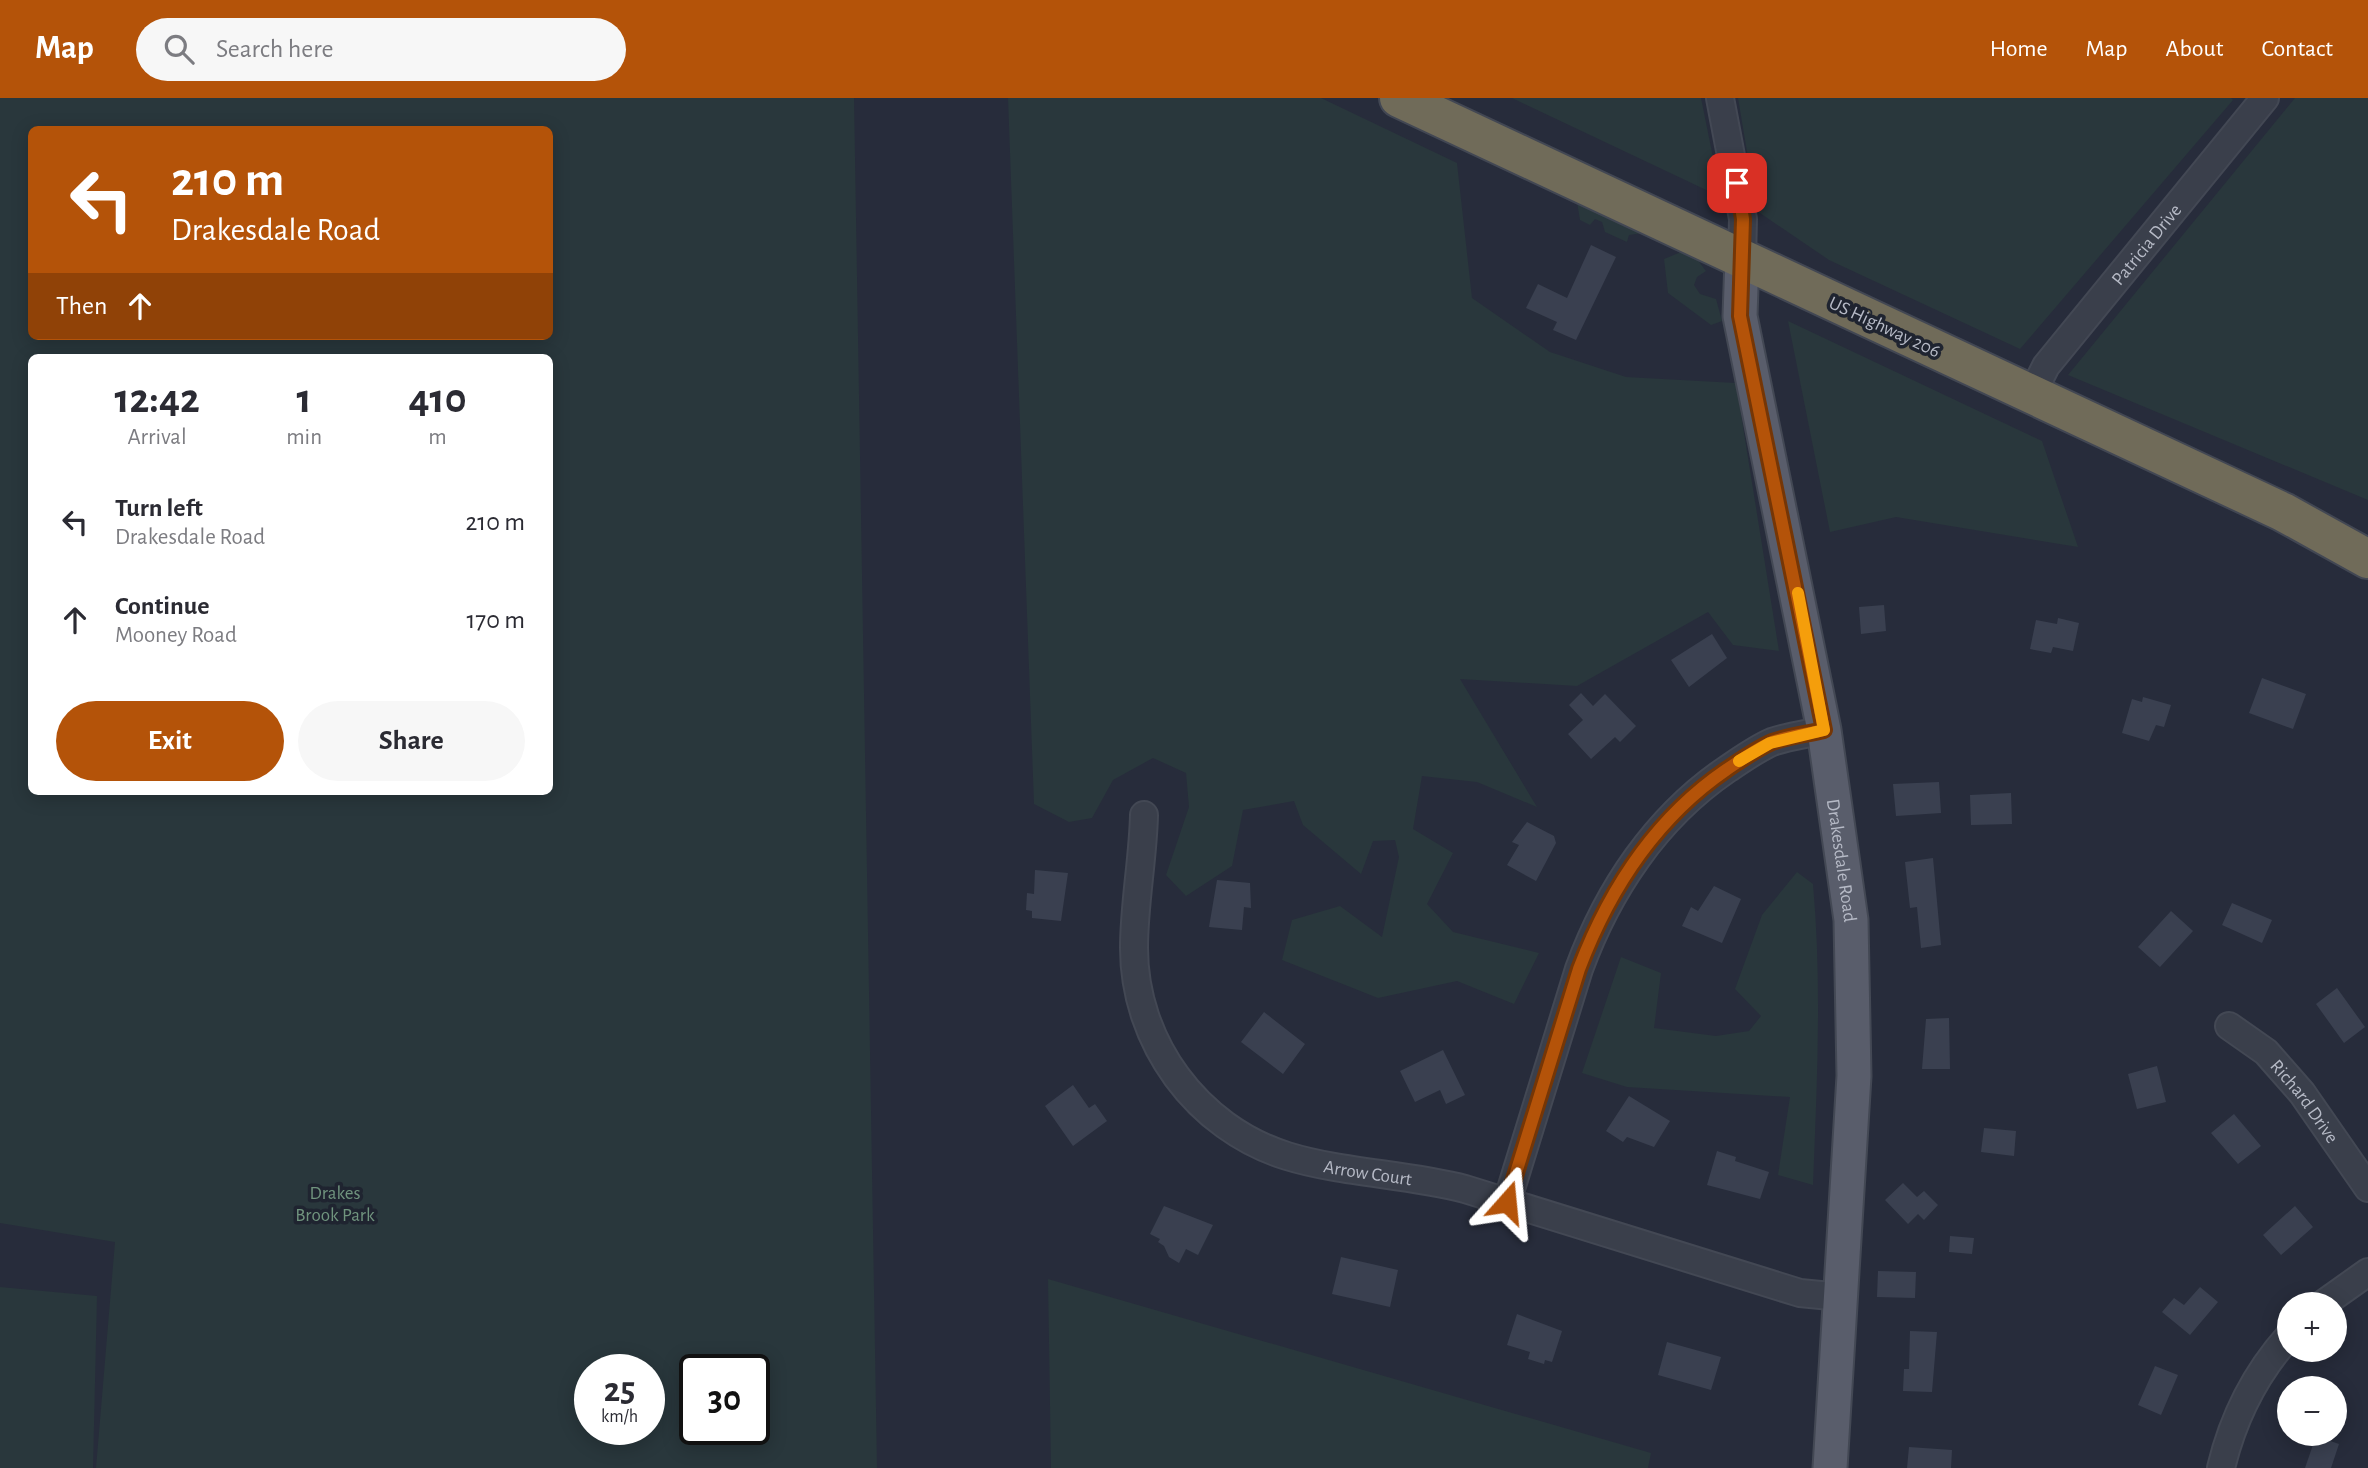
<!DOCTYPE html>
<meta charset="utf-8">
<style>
:root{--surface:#fff;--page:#f7f7f7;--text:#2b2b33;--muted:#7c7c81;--accent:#b45309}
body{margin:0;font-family:"Alegreya Sans",sans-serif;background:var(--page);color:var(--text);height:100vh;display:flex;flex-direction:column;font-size:26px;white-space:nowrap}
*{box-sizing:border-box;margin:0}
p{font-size:23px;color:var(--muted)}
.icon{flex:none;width:38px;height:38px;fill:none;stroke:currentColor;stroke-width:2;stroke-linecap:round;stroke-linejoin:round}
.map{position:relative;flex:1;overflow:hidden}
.details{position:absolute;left:28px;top:256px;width:525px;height:441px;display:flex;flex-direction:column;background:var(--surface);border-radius:10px;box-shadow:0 4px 18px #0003}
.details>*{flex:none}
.banner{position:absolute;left:28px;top:28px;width:525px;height:214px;border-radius:10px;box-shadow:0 4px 18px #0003;background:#b45309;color:#fff;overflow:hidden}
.controls{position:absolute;left:2277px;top:1194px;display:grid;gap:14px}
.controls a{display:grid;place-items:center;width:70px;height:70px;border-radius:50%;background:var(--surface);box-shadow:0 4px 18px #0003;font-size:35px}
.speed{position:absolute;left:574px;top:1256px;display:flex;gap:14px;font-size:35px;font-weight:700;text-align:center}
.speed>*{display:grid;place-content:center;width:91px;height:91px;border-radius:50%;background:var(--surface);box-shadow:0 4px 18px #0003;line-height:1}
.speed small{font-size:18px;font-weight:400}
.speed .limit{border:4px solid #111;border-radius:10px;background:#fff;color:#111}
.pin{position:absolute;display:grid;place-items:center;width:60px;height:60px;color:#fff;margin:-30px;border-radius:14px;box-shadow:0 4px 10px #0006}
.me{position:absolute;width:77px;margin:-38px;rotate:18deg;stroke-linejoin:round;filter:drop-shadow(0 0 5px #0008)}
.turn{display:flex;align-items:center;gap:24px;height:147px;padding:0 28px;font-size:32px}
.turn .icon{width:91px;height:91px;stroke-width:2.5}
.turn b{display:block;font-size:49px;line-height:60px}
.then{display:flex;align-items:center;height:66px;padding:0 28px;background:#0003;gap:14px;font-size:26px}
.eta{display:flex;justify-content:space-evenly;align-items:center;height:119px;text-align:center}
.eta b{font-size:42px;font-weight:700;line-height:49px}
.cta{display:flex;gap:14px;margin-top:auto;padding:14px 28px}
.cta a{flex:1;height:80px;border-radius:42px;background:var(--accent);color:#fff;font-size:28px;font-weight:700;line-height:80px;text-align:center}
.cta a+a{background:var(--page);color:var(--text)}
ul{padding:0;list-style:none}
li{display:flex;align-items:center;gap:21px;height:98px;padding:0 28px}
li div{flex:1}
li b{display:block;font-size:26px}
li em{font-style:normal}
header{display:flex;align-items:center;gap:42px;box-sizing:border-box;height:98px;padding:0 35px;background:var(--accent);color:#fff}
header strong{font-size:33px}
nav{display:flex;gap:38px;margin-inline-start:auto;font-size:24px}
.search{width:490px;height:63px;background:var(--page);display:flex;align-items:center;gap:18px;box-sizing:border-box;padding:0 24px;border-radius:38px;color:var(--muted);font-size:26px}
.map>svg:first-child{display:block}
.green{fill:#29373c;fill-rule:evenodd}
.building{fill:#3a4050}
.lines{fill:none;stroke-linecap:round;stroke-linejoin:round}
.minor-casing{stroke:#434854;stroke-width:30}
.major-casing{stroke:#434854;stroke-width:37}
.highway-casing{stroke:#424753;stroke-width:42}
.minor{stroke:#3a3f4b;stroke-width:26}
.major{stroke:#595d6b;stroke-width:33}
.highway{stroke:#706b59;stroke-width:38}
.route-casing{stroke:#753606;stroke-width:18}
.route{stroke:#b45309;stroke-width:12}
.slow{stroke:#f59e0b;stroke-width:12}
.labels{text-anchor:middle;stroke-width:7;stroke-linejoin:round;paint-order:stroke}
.street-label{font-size:19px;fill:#b6bac6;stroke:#1f2430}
.park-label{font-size:19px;fill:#70947e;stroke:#1f2430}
</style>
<header>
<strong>Map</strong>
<div class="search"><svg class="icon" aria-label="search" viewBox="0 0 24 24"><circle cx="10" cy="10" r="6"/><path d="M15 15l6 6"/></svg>Search here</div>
<nav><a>Home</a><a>Map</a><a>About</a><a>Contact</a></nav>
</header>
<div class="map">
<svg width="2368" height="1370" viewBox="0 0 2368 1370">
<rect width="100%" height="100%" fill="#272c3b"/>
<path class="green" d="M0,0H854L877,1370H96L115,1144L0,1125ZM32,32H550V238H32ZM32,259H550V693H32ZM590,1272H649V1332H590ZM695,1272H754V1332H695Z
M1008,0H1321L1457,65L1472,200L1550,254L1626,279L1736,285L1779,553L1733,547L1708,514L1577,588L1460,581L1537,709L1477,684L1422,678L1413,731L1453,755L1427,806L1453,834L1539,855L1514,906L1457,883L1378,900L1282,862L1292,822L1340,808L1382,839L1399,759L1395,742L1373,743L1361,776L1303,727L1294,703L1243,712L1232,768L1186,798L1166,777L1189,709L1186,675L1153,660L1113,682L1092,720L1069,724L1034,706Z
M1512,0H1701L1721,99Z
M1738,0H2231L2233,2L2020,251L1829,162L1757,113Z
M2295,0H2368V402L2068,277Z
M1577,104L1643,135L1629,137L1627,144L1605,134L1602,124L1595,121L1590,127L1580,122Z
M1681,154L1697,161L1706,173L1697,179L1694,187L1700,196L1716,201L1722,223L1711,227L1668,195L1664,161Z
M1788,223L2042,343L2078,449L1896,419L1830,434Z
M1797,774L1813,786C1822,886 1817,986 1813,1087L1778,1077L1790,999L1627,989L1582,975L1621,859L1661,875L1654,930L1716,938L1749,933L1761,918L1735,891L1762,817Z
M1048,1181L1651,1355L1648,1370H1051Z
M0,1189L97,1198L93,1370H0Z"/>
<path class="building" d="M1591,147L1616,159L1576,242L1553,232L1557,224L1526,210L1538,186L1567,200Z
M1884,507L1886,533L1861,536L1859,509Z
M2058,520L2079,525L2073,553L2053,549L2051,555L2030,551L2036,522L2057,526Z
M1712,536L1727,560L1689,589L1671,562Z
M2262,580L2306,596L2293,631L2249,615Z
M1581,595L1593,608L1605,596L1636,628L1620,644L1615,639L1591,661L1568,636L1583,622L1569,607Z
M2143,599L2171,607L2164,629L2156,627L2149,643L2122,635L2132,601L2142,604Z
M1939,684L1941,715L1896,718L1893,686Z
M2011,695L2012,726L1971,727L1970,697Z
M1527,724L1554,738L1556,745L1536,783L1507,767L1519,747L1512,744Z
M1933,760L1941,847L1921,850L1917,809L1910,810L1905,764Z
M1035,772L1068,775L1061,823L1032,820V813L1026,812L1027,795L1034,796Z
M1217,782L1250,785L1251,810L1244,809L1242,832L1209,829Z
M1714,788L1741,801L1722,845L1682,828L1691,809L1698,813Z
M2232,805L2272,822L2262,845L2222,827Z
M2171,813L2193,833L2160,869L2138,849Z
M2337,890L2365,929L2344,945L2316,906Z
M1264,914L1305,946L1283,976L1241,944Z
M1949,920L1950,971H1922L1926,921Z
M1443,952L1465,997L1446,1006L1440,992L1415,1004L1400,973Z
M2157,968L2166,1004L2137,1011L2128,976Z
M1073,987L1089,1010L1095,1006L1107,1023L1073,1048L1045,1008Z
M1629,998L1670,1023L1654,1049L1627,1039L1623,1044L1606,1033Z
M2234,1016L2261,1048L2238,1066L2211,1035Z
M1984,1030L2016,1033L2014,1058L1981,1054Z
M1717,1053L1736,1059L1735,1063L1769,1074L1760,1101L1707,1087Z
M1903,1085L1917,1099L1924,1093L1938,1107L1924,1122L1918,1116L1908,1126L1885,1102Z
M1164,1108L1213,1127L1198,1157L1186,1151L1179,1165L1169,1159L1164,1148L1158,1144L1160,1141L1150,1136Z
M2295,1108L2313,1129L2281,1157L2263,1137Z
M1950,1138L1974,1140L1972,1156L1949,1154Z
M1341,1159L1398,1172L1390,1209L1332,1196Z
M1878,1173L1916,1174L1915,1200L1877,1199Z
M2200,1189L2218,1204L2190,1237L2162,1214L2174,1200L2184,1207Z
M1517,1216L1562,1233L1552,1264L1545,1262L1544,1266L1528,1261L1530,1254L1507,1247Z
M1910,1233L1937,1234L1932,1294L1903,1293L1904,1271H1909Z
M1667,1244L1721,1259L1711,1292L1658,1277Z
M2155,1268L2178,1277L2161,1317L2138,1307Z
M2316,1338L2339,1346L2331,1370H2305Z
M1909,1349L1952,1352L1951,1370H1907Z"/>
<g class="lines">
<defs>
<g id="minor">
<path d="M1720,0L1743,121L1742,161"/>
<path id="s1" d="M2032,296L2046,268L2265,0"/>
<path id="s2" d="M1144,717C1143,761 1134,806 1134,850C1134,944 1197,1030 1287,1058C1342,1075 1407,1076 1465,1091L1800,1195L1841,1199"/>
<path id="s3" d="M2229,928L2266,954L2302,995L2368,1090"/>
<path d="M1507,1104L1579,871C1608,792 1656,720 1726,672C1741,662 1756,651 1772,644C1789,638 1807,636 1824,632"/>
<path d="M2323,1206L2368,1174"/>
<path d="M2221,1370C2233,1320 2255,1276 2289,1238"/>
</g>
<g id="major">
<path id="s4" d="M1742,161L1740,218L1824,632L1851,822L1854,978L1830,1370"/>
</g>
<path id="highway" d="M1399,0L2283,414L2368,461"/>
</defs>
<use href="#minor" class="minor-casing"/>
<use href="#major" class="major-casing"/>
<use href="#highway" class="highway-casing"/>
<use href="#minor" class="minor"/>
<use href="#major" class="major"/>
<use href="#highway" class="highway"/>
</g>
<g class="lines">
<defs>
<path id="route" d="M1507,1104L1579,871C1609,792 1656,720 1726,672C1741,662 1756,651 1772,644C1789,638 1807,636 1824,632L1740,218L1743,121L1737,85"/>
</defs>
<use href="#route" class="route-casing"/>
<use href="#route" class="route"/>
<path class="slow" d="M1739,663L1770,645L1824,632L1798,495"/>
</g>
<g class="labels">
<g class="street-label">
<text dy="7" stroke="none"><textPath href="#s1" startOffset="189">Patricia Drive</textPath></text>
<text transform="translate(1885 228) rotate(25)" y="7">US Highway 206</text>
<text dy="7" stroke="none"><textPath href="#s4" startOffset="611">Drakesdale Road</textPath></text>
<text dy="7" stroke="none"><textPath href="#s3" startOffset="108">Richard Drive</textPath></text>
<text dy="7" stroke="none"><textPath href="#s2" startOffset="492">Arrow Court</textPath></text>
</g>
<g class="park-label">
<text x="335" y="1101">Drakes<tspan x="335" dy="22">Brook Park</tspan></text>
</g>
</g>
</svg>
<div class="controls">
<a>+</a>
<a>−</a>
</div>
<div class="speed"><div>25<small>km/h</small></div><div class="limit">30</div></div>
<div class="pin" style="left:1737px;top:85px;background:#d93025"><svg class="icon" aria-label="arrive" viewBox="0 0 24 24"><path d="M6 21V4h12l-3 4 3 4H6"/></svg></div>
<svg class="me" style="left:1507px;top:1104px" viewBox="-20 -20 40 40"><path d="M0-17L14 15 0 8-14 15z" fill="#b45309" stroke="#fff" stroke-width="4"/></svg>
<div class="banner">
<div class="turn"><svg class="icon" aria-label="left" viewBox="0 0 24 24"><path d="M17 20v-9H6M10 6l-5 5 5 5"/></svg><div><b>210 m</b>Drakesdale Road</div></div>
<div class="then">Then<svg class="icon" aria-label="ahead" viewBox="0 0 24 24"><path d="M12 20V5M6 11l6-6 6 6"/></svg></div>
</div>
<section class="details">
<div class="eta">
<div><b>12:42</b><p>Arrival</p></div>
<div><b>1</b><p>min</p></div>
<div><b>410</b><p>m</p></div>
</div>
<ul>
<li><svg class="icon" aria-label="left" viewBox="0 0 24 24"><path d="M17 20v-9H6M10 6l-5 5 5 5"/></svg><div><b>Turn left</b><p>Drakesdale Road</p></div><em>210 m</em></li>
<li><svg class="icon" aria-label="ahead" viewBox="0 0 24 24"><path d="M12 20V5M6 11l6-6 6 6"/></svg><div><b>Continue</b><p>Mooney Road</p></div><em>170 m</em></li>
</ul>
<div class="cta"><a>Exit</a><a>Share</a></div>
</section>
</div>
